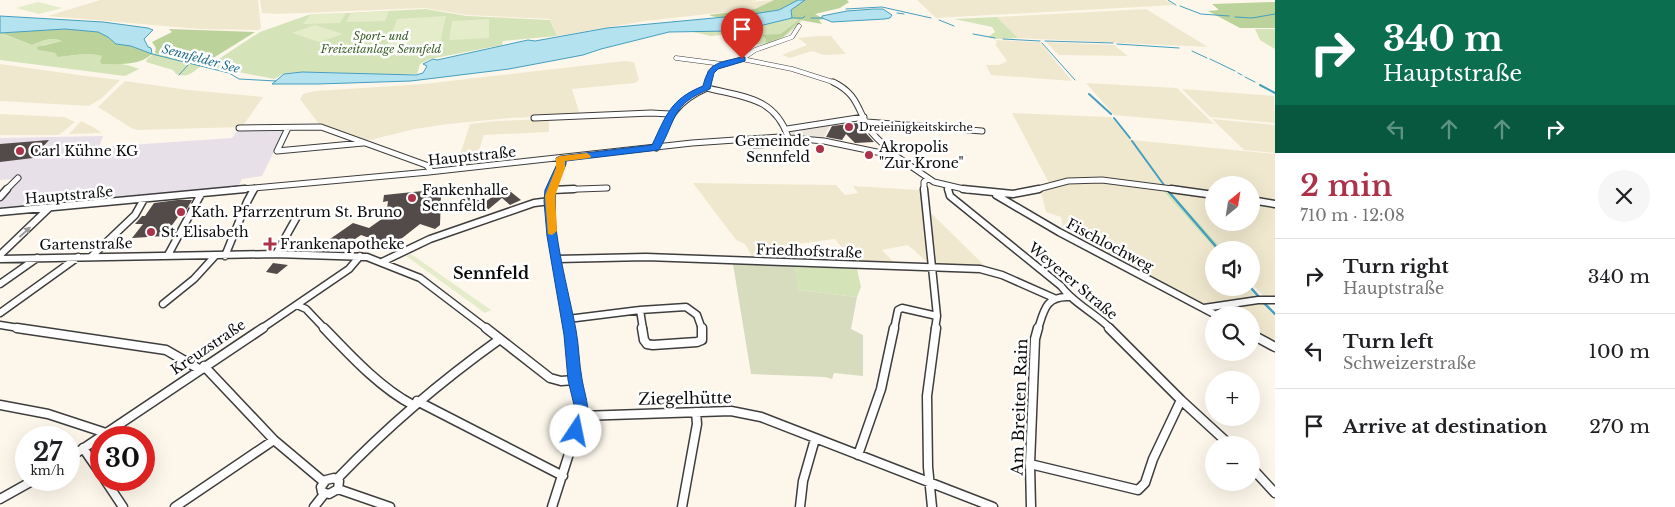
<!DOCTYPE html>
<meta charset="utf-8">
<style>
:root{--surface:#fff;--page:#f6f6f6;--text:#202124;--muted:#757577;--line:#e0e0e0;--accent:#ac3249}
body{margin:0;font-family:"Libre Baskerville",serif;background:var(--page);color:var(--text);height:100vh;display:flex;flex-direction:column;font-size:19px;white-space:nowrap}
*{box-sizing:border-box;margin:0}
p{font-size:16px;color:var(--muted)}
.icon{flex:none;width:28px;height:28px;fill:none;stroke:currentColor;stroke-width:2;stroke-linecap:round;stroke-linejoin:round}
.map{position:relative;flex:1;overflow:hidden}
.drawer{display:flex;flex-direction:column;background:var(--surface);width:400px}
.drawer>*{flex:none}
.guide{background:#0b6e4f;color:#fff;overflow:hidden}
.needle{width:32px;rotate:30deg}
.buttons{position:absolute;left:1205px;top:176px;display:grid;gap:10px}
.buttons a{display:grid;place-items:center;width:55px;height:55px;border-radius:50%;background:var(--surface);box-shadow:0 5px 20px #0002;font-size:25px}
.speed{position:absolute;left:15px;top:426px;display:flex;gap:10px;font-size:25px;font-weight:700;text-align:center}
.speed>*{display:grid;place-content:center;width:65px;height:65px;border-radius:50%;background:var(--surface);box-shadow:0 5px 20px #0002;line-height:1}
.speed small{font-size:12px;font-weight:400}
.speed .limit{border:8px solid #d22;background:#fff;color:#111}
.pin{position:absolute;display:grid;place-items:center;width:42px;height:42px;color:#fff;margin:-51px -21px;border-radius:50% 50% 50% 0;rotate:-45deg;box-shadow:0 0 5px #0007}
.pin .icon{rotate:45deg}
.me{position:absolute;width:55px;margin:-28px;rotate:11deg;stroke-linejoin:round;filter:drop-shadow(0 0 4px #0008)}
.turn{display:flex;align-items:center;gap:18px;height:105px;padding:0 25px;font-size:22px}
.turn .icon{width:65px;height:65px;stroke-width:2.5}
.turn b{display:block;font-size:35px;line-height:42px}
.lanes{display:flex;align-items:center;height:48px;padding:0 25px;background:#0003;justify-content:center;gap:25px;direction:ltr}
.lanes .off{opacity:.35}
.round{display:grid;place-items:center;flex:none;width:52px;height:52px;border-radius:26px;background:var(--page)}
.head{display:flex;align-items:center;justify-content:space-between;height:85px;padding:0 25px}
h1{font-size:30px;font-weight:600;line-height:38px;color:var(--accent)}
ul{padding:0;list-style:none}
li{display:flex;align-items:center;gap:15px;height:75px;padding:0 25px;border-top:1px solid var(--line)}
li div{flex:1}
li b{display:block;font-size:19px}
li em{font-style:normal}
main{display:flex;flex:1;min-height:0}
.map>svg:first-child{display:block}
.industrial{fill:#e7e0e9}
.farmland{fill:#f0e8ce}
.green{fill:#d5e3b9}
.forest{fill:#bbd29a}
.cemetery{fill:#d7dcbf}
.pitch{fill:#e5ecca}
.plaza{fill:#ebe5dc}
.water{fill:#b5e2ef;stroke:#449fbf}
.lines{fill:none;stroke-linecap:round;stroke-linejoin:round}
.stream-far2{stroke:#449fbf;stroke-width:1}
.stream-far1{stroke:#449fbf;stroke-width:2}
.stream{stroke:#449fbf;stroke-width:2.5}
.building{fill:#534b49}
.street-far3-casing{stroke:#3e3e3e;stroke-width:5}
.street-far2-casing{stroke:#3e3e3e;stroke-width:7}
.street-far1-casing{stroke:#3e3e3e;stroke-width:9}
.street-casing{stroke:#3e3e3e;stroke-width:11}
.street-far3{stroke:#fff;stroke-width:4}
.street-far2{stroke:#fff;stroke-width:5}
.street-far1{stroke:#fff;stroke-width:6}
.street{stroke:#fff;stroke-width:8}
.oneway{fill:#9d9d9d}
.route{fill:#1a73e8;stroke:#114b97}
.slow{fill:#f59e0b}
.poi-dot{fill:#ac3249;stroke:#fff;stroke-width:2}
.labels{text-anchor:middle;stroke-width:5;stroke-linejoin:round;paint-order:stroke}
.far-park-label{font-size:11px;font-style:italic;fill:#375b23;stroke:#fff}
.far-poi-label{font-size:11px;fill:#0b0b0b;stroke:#fff;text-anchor:start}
.far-water-label{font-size:12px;font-style:italic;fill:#226f8f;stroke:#fff}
.poi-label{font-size:14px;fill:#0b0b0b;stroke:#fff;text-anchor:start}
.street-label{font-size:14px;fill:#0b0b0b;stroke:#fff}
.quarter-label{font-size:16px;font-weight:bold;fill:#0b0b0b;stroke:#fff}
.near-street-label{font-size:16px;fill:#0b0b0b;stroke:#fff}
</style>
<main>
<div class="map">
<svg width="1275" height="507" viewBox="0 0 1275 507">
<rect width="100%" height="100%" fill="#fdf7eb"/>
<path class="industrial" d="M237,131H284L262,176L242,179L238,188L0,210V192L12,179L0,180V138L103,136L99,147L232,138Z"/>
<path class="farmland" d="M100,0H258L261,28L259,30L199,29L48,16Z
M260,0H757L751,2L774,0L755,9L645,21L557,36L550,19L467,15L424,8L278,14L262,13Z
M917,0H1165L1175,5L936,18Z
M1146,9L1208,47L1018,38L997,17Z
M819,36H831L846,54L824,55L812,51L790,58L782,55L807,45L798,38Z
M996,40L1040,42L1072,81L991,75L986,65H999L1007,61L995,44L997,43Z
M1046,42L1114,45L1128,56L1059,55Z
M624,61L634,62L639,80L638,81L635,83L572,89L580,115L510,118L448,124L415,129L370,140H364L319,124L300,99L303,94L315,91L424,84Z
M0,64L86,76L120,80L102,98L89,106L0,101Z
M125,81L188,90L263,97L242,127L139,130L133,129L98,107Z
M1086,83L1177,88L1214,124L1114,115Z
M1182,89L1274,96L1275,123L1210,117Z
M1012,113L1111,117L1132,140L1275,154V204L1251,200V185H1214V195L1161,190L1216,250H1214V288H1248L1275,317V346L1251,334V315H1216L1059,232L1063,229L1061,217L1046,212L1041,192L1037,190L1050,185Z
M0,114L64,117L75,122L59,135H0Z
M549,119V132L484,135L474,166L456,167L470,124L496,121Z
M1212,119L1275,125V153L1244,150Z
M81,121L93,127L102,133L69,134Z
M693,183L836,185L845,195L858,193L853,186L920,190L927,262L908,245L882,250L896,264L854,263L835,239L761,249L767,259L754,260L745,244L736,240Z
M1170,191L1214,198V222H1251V203L1275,207V303L1267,300L1251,282V250H1223Z
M930,212L985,266L937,265Z"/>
<path class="green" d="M425,9L467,16L550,20L557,36L503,41L502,45L430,59L420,64L417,74H366L323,72L285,73L274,79L208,66L260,32L308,15Z
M997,17L1018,38L997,39L988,37L995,32L992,27L954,19Z
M792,18L802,21C796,26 790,33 784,37C768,46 745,49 732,34L711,36L689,31L747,29Z
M1255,29H1275V49L1260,40Z
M0,33L32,45C42,41 53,36 63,41L43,45L38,50L55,53L59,57C74,56 87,52 102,56V59C116,64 124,63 139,69L125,76L0,60Z
M155,53L202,65C192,73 188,78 176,74L173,70L146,62L147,59Z
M1159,187L1170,191L1223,250H1216Z
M795,267L857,269L861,287L857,297L799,290Z"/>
<path class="forest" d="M774,0H798C792,3 786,7 780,10C767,15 721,21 709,15L755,9Z
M805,0H847L849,2L840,8L815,14L824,19L819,20L822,24L800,20L784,36L768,43L765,42L766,39L762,35L781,34L799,20L792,18L791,10Z
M1275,2V28H1240L1208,11L1219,10L1212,4Z
M65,29L98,32L108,37L116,44L131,46L152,54C139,66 118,64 102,64L100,62L102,56C87,52 73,56 58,57L55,53L38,50L37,47L62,41C53,36 41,41 32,45L1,33Z
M169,29L255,32L202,65L155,53L156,48L152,42L172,32Z"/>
<path class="cemetery" d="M733,264L795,266L799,290L857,297L851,329L863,335V376L834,373L832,379L825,377L751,374Z"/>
<path class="pitch" d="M38,2L62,8L39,14L16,8Z
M389,11L385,21L346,22L351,13Z
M346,13L340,23L303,24L311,14Z
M446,16L440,43L387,46L397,19Z
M489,19V38L449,40L452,21Z
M315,25L343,34L319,42L292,33Z
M411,254L491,310L485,313L406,256Z"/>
<path class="plaza" d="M830,125L823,139L795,136L789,131Z"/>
<path class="water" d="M798,0H805L791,10L792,18L747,29L730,31L669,32L601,49L583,55L509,69L411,81L318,84H272L284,74L302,72L416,75L423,73L427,66L423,64L433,59L437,60L528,40L535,41L607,28L746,15L779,10Z
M874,9H883L892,15L890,18L885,19L832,22L822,18V16L847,11Z
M0,16L103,22L148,28L153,30L144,39L148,47L151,48L152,54L131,46L116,44L108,37L98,32L65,29L0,33Z"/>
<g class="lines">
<path class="stream-far2" d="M1168,0L1176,5
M1180,6L1201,14L1229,16
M846,9L882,7L931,18
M897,13L904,14
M1235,17L1252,18L1275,14
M792,18H803L805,16
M811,18H822
M939,20L954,26
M973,34L995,38
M1003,39L1040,41
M1045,41L1113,43
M1042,43L1075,80
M1117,44L1179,48
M1192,51L1207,58
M152,54L229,73L239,79L276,81
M1210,59L1235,71
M1238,73L1242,75
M179,75L189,64
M1245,77L1255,82"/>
<path class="stream-far1" d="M1260,85L1275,93
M1089,94L1111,114
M1114,118L1130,138
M1132,141L1164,185"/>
<path class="stream" d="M1169,192L1219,250
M1251,288L1259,297
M1264,303L1275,314"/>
</g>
<path class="building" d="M857,123L862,125L864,131L874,142L855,143L846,134L842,140L826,137L832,126Z
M49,140L33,158L0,162V144Z
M778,141L781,147L753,149L751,143Z
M452,188V194L441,195L440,225L435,229L420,224L396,243L390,241L386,244L361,235L346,245L330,239L353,223L369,228L386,216L388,201L383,202L384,195Z
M511,190L508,193L511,192L521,200L510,205L502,198L484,213L457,205L467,197L485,202L492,197Z
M177,200H192L183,216L178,217L164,236L132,238L143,224H135L142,216H145L154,203Z
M273,263L288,265L277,274L266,272Z"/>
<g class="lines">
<defs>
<path id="street-far3" d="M676,58L722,64
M742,59L755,50L792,37L799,26
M708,83L710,72L715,67L742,59L792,69L836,83"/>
<path id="street-far2" d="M833,82C858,94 857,109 870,130C876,139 887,147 895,155
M707,88L708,82
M707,88C743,97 775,97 788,137
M534,118L651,113L670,114
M867,122L982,131
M239,128L321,127L426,165L430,169L429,172
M288,128L277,151L363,143
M787,129L864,117
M656,148C669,118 675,102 707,88
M6,190L18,178
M231,190L429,172L692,143L779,137L824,141L896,156L934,182L968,190
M254,190L255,188
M551,190L607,188
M551,190L561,164V159
M924,190V182L928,178
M948,190L949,186
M1034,190L1068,181L1102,180L1180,190"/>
<path id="street-far1" d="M551,189L552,236L569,329
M924,189L937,316L935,329
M948,189L950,196L1061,286C1073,303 1095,313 1111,329
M963,189L1013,194L1039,189
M1171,189L1214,195
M551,190L574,189
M996,195L1059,232L1216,315
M0,197L7,189
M1251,200L1275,204
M0,212L245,189
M276,254L299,213
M0,255L49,208
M168,255L201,194
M92,256L135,215L144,199
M225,256L247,202L254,189
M0,259L276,254L367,257L420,278L487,329
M557,259L646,257L980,269L1002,275L1054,298
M382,262L430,239L534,203L550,201
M0,284L37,258
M163,304L194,279L215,256
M297,305L306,309L325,329
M1204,308L1258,300H1275
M640,310L643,329
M640,310L686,307L697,315L702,329
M0,313L78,257
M568,319L640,310
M0,325L25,329
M261,329L349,269L360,256
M894,329L898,310L902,308L937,316
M1038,329C1044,310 1046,296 1069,297"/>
<path id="street" d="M17,328L166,350L199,369
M324,328C349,354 380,388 413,405
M486,328L550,378L561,381L575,380
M642,328L644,340L647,344L653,345L697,342L702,340V328
M1109,328L1181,400L1230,445
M1251,334L1275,347
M204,366L274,440L324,482
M417,401L563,476
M0,405L48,414L106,433
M581,416L731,411L761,417L993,507
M83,448L101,474
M858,455L881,389L894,328
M69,458L263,328
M1030,464L1138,490L1145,483L1153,459L1181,400
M1251,467L1275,493
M334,478L339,481L338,489L329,494L322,492L321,487L326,480Z
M337,479C387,427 441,381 500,339
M105,480L123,507
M338,489L390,507
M0,499L34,480
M175,507L274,440
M314,507L325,493
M552,507L581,416V405L575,380L569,328
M682,507L697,424L696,412
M800,507L803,481L815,439
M932,507L928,467L927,396L936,328
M1031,507L1030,464L1035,339L1038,328"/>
</defs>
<use href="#street-far3" class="street-far3-casing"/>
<use href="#street-far2" class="street-far2-casing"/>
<use href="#street-far1" class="street-far1-casing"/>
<use href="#street" class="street-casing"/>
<use href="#street-far3" class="street-far3"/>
<use href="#street-far2" class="street-far2"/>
<use href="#street-far1" class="street-far1"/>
<use href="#street" class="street"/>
</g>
<defs><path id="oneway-solid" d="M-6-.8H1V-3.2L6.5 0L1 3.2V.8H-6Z" transform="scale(1.25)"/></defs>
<use class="oneway" href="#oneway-solid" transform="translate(25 232) rotate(-42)"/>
<path class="route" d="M742,57H745V61L718,69L714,73L710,89C671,104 677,119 659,150L566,161V164C563,173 556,183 555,193C551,229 569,292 576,330C579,346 579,363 582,379C586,401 593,413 582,435L576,437L571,435L569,431L573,416L574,405L568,380L564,335L547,236L544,201L545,190L557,164L556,158L560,156L652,145C666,116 670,99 703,86C709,61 719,63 742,57Z"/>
<path class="slow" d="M587,153L591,156L590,158L565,161V168L555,196L557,231L552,235L548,234L545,196L556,168V158L560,156Z"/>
<g class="poi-dot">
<circle cx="849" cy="127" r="5"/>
<circle cx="820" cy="149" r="5"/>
<circle cx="20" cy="151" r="5"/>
<circle cx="869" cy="155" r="5"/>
<circle cx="412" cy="198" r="5"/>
<circle cx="181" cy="212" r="5"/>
<circle cx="151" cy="232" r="5"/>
<path d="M267.5 236.5h5v5h5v5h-5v5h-5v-5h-5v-5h5z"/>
</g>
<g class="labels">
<g class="far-park-label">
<text x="381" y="40">Sport- und<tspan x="381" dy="13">Freizeitanlage Sennfeld</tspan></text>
</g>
<g class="far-poi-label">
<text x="859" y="131">Dreieinigkeitskirche</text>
</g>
<g class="far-water-label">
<text transform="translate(201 59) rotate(15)" y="4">Sennfelder See</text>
</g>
<g class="poi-label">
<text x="810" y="146" text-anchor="end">Gemeinde<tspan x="810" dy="16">Sennfeld</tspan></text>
<text x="879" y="152">Akropolis<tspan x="879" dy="16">"Zur Krone"</tspan></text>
<text x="30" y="156">Carl Kühne KG</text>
<text x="422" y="195">Fankenhalle<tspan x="422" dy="16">Sennfeld</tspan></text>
<text x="191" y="217">Kath. Pfarrzentrum St. Bruno</text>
<text x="161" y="237">St. Elisabeth</text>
<text x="280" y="249">Frankenapotheke</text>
</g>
<g class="street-label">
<text transform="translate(472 156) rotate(-6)" y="5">Hauptstraße</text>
<text transform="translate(69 195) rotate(-5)" y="5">Hauptstraße</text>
<text transform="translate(86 244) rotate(-1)" y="5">Gartenstraße</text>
<text transform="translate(1110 245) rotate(28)" y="5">Fischlochweg</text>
<text transform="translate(809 251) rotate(2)" y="5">Friedhofstraße</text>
<text transform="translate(1073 281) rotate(40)" y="5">Weyerer Straße</text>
<text transform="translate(208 347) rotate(-34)" y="5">Kreuzstraße</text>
</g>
<g class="quarter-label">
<text x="491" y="279">Sennfeld</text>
</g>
<g class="near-street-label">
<text transform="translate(685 398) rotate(-1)" y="6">Ziegelhütte</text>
<text transform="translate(1019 407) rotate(-88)" y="6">Am Breiten Rain</text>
</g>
</g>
</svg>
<div class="buttons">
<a><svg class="needle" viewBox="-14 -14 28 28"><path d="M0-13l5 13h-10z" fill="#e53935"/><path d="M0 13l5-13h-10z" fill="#757577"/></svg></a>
<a><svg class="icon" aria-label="sound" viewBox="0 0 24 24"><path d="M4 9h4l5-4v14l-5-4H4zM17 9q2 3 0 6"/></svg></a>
<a><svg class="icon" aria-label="search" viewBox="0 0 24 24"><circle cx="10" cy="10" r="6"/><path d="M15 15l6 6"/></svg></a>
<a>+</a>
<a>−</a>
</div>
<div class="speed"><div>27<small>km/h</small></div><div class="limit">30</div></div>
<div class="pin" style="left:742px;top:59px;background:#d93025"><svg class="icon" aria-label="arrive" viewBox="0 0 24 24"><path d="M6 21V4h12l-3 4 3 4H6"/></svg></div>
<svg class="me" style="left:576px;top:431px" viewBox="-20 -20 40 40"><circle r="19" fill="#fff"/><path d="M0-13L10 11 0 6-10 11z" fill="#1a73e8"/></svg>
</div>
<section class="drawer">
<div class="guide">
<div class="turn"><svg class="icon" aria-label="right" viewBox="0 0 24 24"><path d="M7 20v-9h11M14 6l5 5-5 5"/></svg><div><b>340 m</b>Hauptstraße</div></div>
<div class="lanes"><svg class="icon off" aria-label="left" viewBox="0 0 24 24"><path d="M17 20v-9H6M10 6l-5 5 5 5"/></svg><svg class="icon off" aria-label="ahead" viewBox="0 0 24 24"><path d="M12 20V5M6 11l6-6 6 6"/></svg><svg class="icon off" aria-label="ahead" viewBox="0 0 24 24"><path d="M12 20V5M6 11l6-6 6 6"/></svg><svg class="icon" aria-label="right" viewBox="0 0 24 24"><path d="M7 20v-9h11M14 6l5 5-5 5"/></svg></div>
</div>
<div class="head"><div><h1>2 min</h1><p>710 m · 12:08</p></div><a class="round"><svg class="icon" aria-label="close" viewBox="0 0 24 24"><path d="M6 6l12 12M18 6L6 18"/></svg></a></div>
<ul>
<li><svg class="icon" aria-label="right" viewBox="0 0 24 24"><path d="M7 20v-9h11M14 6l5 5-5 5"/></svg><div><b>Turn right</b><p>Hauptstraße</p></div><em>340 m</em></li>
<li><svg class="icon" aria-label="left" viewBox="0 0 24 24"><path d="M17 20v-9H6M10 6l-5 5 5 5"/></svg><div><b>Turn left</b><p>Schweizerstraße</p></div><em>100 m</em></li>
<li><svg class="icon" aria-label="arrive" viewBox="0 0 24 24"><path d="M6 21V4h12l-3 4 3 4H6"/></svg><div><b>Arrive at destination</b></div><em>270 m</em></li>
</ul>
</section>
</main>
